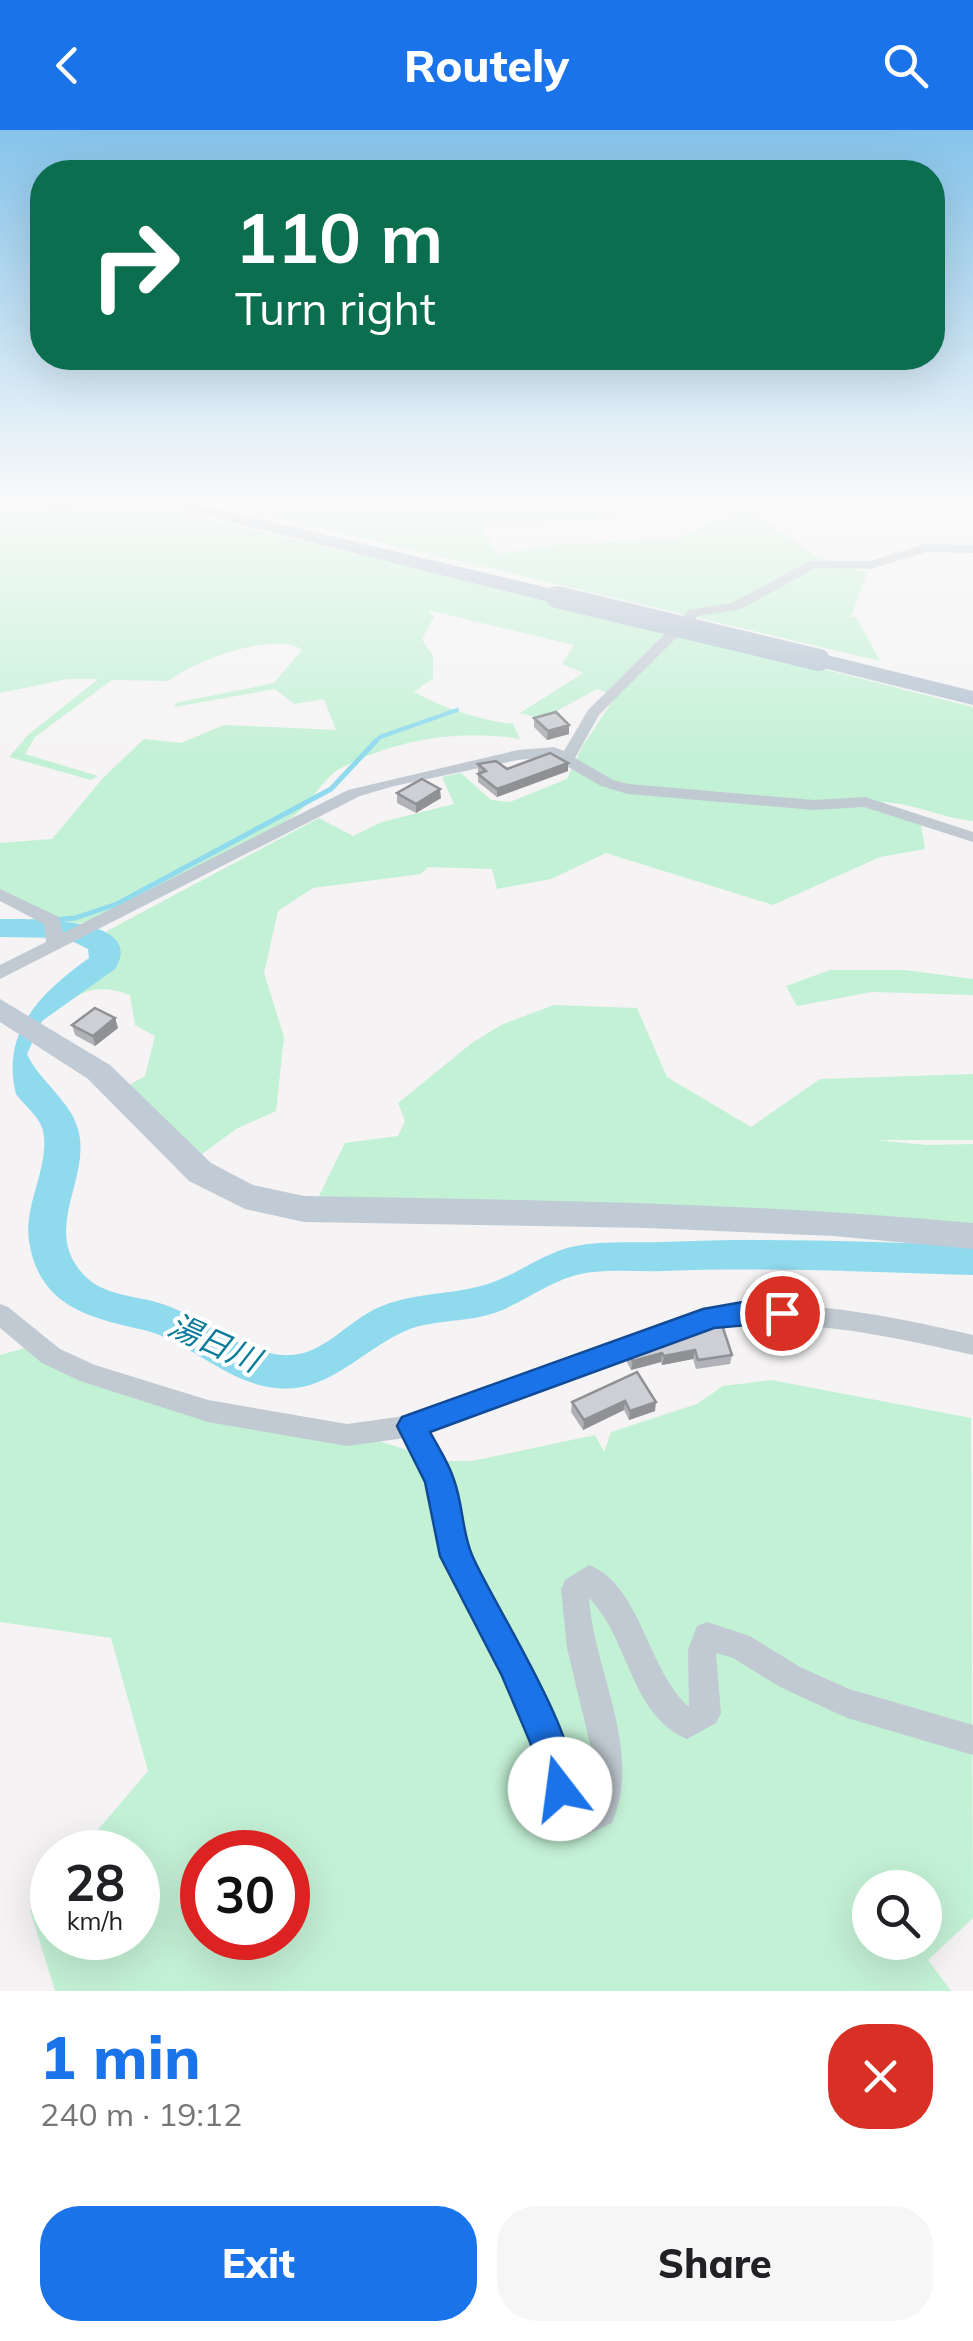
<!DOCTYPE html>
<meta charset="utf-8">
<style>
:root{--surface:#fff;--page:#f6f6f6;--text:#202124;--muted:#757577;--accent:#1a73e8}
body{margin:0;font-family:Mulish,"Noto Sans JP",sans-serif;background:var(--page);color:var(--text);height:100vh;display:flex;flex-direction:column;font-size:38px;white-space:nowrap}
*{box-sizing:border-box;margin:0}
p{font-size:32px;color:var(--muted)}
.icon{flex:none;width:55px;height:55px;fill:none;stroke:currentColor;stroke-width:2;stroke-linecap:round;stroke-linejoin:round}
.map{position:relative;height:1861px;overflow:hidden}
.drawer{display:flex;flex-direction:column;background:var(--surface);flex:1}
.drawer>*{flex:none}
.guide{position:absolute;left:30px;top:30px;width:915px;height:210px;border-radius:40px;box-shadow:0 10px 40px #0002;background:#0b6e4f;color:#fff;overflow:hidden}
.fabs{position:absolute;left:852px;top:1740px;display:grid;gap:20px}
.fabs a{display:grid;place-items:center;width:90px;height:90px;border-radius:50%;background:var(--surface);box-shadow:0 10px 40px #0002;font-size:50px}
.speed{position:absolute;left:30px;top:1700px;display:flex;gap:20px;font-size:50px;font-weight:700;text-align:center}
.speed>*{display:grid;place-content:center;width:130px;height:130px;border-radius:50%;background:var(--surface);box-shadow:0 10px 40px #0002;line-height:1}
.speed small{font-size:25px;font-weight:400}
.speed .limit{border:15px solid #d22;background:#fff;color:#111}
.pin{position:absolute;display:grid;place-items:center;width:85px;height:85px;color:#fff;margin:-42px;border:5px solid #fff;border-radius:50%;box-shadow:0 2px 10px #0007}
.me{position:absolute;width:110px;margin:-55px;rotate:345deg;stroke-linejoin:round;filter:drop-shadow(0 0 8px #0008)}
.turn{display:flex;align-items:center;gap:35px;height:210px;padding:0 40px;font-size:45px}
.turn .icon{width:130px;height:130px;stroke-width:2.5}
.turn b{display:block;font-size:70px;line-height:85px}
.round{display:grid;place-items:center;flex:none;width:105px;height:105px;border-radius:40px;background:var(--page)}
.headline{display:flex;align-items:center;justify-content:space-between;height:170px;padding:0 40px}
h1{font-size:60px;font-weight:800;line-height:75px;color:var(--accent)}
.action{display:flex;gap:20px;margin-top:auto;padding:20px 40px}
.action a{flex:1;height:115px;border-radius:40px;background:var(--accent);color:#fff;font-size:40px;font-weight:800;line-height:115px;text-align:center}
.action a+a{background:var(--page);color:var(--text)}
header{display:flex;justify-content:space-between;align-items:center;height:130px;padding:0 40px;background:var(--accent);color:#fff;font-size:45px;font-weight:800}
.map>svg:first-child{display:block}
.green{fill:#c3f1d5;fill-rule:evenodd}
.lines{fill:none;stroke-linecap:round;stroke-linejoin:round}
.stream-far1{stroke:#90daee;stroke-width:4}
.stream{stroke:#90daee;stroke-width:5}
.river{fill:#90daee;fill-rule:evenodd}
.street{fill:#c1cad2;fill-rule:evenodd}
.secondary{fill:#c1cbd6;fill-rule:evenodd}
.primary{fill:#b3c2d1;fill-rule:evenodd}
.primary-bridge{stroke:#b3c2d1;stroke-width:22}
.wall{fill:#b0b2b7}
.shaded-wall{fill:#909195}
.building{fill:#cdcfd5;stroke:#909195;stroke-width:2.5}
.route{fill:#1a73e8;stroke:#114b97;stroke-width:2.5}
.labels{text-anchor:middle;stroke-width:8;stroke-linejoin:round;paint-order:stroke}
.water-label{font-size:32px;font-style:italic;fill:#0c7c9b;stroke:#fff}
</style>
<header><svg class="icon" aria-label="back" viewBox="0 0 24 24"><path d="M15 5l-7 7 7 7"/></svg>Routely<svg class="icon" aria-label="search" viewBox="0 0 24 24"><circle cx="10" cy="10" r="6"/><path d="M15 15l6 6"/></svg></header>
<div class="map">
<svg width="973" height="1861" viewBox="0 0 973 1861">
<rect width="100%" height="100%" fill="#f5f3f3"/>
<path class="green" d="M0,368H116L504,458L973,577V691C941,688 914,673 882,672L921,695L925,719L880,727L773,775L606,723L551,749L497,759L492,739L428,737L421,744L313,758L278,781L264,843L284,907L276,981L236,999L198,1027L129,955L145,946L155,906L135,895L130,865C91,851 79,865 46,884L51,874L109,830L107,801L319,688L353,706L382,692L454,674L442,647L461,643L491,670L510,672L567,649L582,617L616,566L597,559L542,589L520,583L583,543L562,534L574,515L428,480L434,487L422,509L433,526V548L414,562C444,578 478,590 513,594L520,609C459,599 398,609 343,637C323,646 313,672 295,685C263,709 113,794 78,793C51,791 24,776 0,764V713L52,709L103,648L144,609L181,613L224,595L336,600L324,569L294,574L275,559L175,577V573L274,553L302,520C278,500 194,530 169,551L112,550L35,607L25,624L98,646L91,650L9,627L29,604L98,549H68L0,563Z
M194,368H672L600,390L487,393L481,397L500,428V424L541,416L678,408L746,377L814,425L867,443L851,487H856L880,531Z
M830,840H905L973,849V865L872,862L797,876L786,856Z
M554,875L637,878L667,947L751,997L820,949L973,944V1010H875L927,1015L973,1014V1099L318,1068L345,1013L398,1006L405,991L398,973L472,913L501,895Z
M29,1217L185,1281L363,1306L442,1331H472L595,1305L604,1322L611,1302L697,1274L723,1256L771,1250L971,1288L973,1788L928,1830L951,1861H55L30,1780L52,1754V1808H138V1722H79L148,1641L111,1508L0,1492V1225ZM202,1722H288V1808H202ZM870,1758H925V1812H870Z"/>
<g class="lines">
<path class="stream-far1" d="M374,613L380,607L457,580"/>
<path class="stream" d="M54,790L75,788L117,774L331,659L376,611
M28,801L33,792L43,791"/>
<path class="river" d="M0,789C23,789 149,785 115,839L42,891L27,924C39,951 70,970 78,999C92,1049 41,1098 83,1144C103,1166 133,1165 159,1173C204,1186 244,1228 292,1225C324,1223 349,1191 377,1178C411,1163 446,1165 481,1156C513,1148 539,1125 571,1117C599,1110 633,1113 662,1112C766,1107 869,1112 973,1115V1145C870,1142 767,1137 664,1141C635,1142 600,1138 573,1146C545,1154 520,1175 491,1184C463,1193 430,1189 403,1202C359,1222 328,1264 275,1258C225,1252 191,1212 144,1200C90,1188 39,1177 29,1111C24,1075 47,1042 44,1007C43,988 26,978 16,964C0,900 44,860 89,828L88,819L66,808L0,807Z"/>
<path class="street" d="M925,414L973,415V423L926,422L871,439L816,438L741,479L698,486L599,585L575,628L613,650L629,654L814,670L865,667L973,702V712L864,677L814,680L628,664L601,656L551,627L518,630L394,656L360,666L0,849V835L46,812L44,794L0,771V759L59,787L63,803L348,660L518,620L554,617L564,621L588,580L689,480L732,473L809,431H870Z
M0,1174L8,1177L60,1219L95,1235L208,1270L347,1294L412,1285L712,1177C802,1168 886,1185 973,1205V1225C886,1205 802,1187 713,1197L428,1301L453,1350L469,1423L523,1525L562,1611L573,1652L587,1673L592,1622L567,1518L561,1459L565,1450L589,1435C641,1455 647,1540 689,1577L688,1520L697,1496L707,1492L750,1506L800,1537L849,1559L973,1595V1625L847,1588L780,1557L733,1528L716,1523L721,1583L716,1593L687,1609C630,1585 629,1508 589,1468C594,1543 643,1618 612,1693L582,1707L571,1703L549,1670L533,1613L503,1545L442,1426L427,1351L405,1308L347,1316L208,1292L80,1251L42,1233L0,1198Z"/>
<path class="secondary" d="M0,869L110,935L211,1033L253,1055L304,1066C528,1070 750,1072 973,1093V1119L833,1106L648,1098L304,1092L245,1079L189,1051L88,949L0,892Z"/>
<path class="primary" d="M23,368H97L63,382Z
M136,368H171L557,460L568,467L557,474Z
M819,523L973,561V575L811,535L807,530L811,525Z"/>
<path class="primary-bridge" d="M557,467L819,530"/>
</g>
<path class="wall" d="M534,588L569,604L547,610L534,597Z
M478,634L507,639L568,641L497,667L478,652Z
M397,663L441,668L416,683L397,673Z
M115,888L118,898L95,916L75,905L72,895Z
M698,1198L732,1225L730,1234L696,1239L693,1229L662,1235L661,1232L631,1240L627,1232L628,1223Z
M637,1242L655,1281L629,1290L624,1280L583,1300L571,1282L572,1272Z"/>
<path class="shaded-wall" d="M569,595V604L547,610L548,601Z
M568,633V641L497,667V659Z
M440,659L441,668L416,683V674Z
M115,888L118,898L95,916L93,906Z
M695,1220L693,1229L662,1235L664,1226Z
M662,1223L661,1232L631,1240L633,1231Z
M625,1271L624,1280L583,1300L584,1290Z
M656,1272L655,1281L629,1290L630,1281Z"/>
<path class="building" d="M556,582L569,595L548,601L534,588Z
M550,623L568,633L497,659L478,644L486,641L478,634L496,631L507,639Z
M422,649L440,659L416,674L397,663Z
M95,878L115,888L93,906L72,895Z
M722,1195L732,1225L698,1230L695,1220L664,1226L662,1223L633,1231L628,1223L698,1198Z
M637,1242L656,1272L630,1281L625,1271L584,1290L572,1272Z"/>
<linearGradient id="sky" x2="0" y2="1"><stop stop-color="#85c3ea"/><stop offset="0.59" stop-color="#fafafa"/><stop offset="1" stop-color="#fafafa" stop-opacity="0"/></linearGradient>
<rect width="973" height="629" fill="url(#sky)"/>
<path class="route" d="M754,1170L791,1175L795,1183L791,1191L714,1198L430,1302C438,1317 449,1333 454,1350C463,1374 462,1402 472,1425C493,1475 592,1623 572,1671L560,1676L548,1671L530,1612L502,1546L440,1426L425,1352L397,1296L402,1287L703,1179Z"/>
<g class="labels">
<g class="water-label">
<text transform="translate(214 1213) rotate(24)" y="11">湯日川</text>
</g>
</g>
</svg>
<div class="fabs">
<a><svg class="icon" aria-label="search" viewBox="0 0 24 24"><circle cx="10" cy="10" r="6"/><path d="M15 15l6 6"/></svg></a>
</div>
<div class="speed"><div>28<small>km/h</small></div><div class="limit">30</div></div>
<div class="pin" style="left:782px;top:1183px;background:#d93025"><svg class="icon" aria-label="arrive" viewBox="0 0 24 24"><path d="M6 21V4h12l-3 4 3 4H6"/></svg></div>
<svg class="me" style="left:560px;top:1659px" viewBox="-20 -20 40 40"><circle r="19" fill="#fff"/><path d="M0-13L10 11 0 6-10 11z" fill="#1a73e8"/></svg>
<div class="guide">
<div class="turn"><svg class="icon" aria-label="right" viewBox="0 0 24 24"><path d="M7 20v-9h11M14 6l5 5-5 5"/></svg><div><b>110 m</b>Turn right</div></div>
</div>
</div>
<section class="drawer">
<div class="headline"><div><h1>1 min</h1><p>240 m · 19:12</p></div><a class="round" style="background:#d93025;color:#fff"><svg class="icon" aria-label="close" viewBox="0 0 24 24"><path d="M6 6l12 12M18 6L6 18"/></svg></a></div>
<div class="action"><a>Exit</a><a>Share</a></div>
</section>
